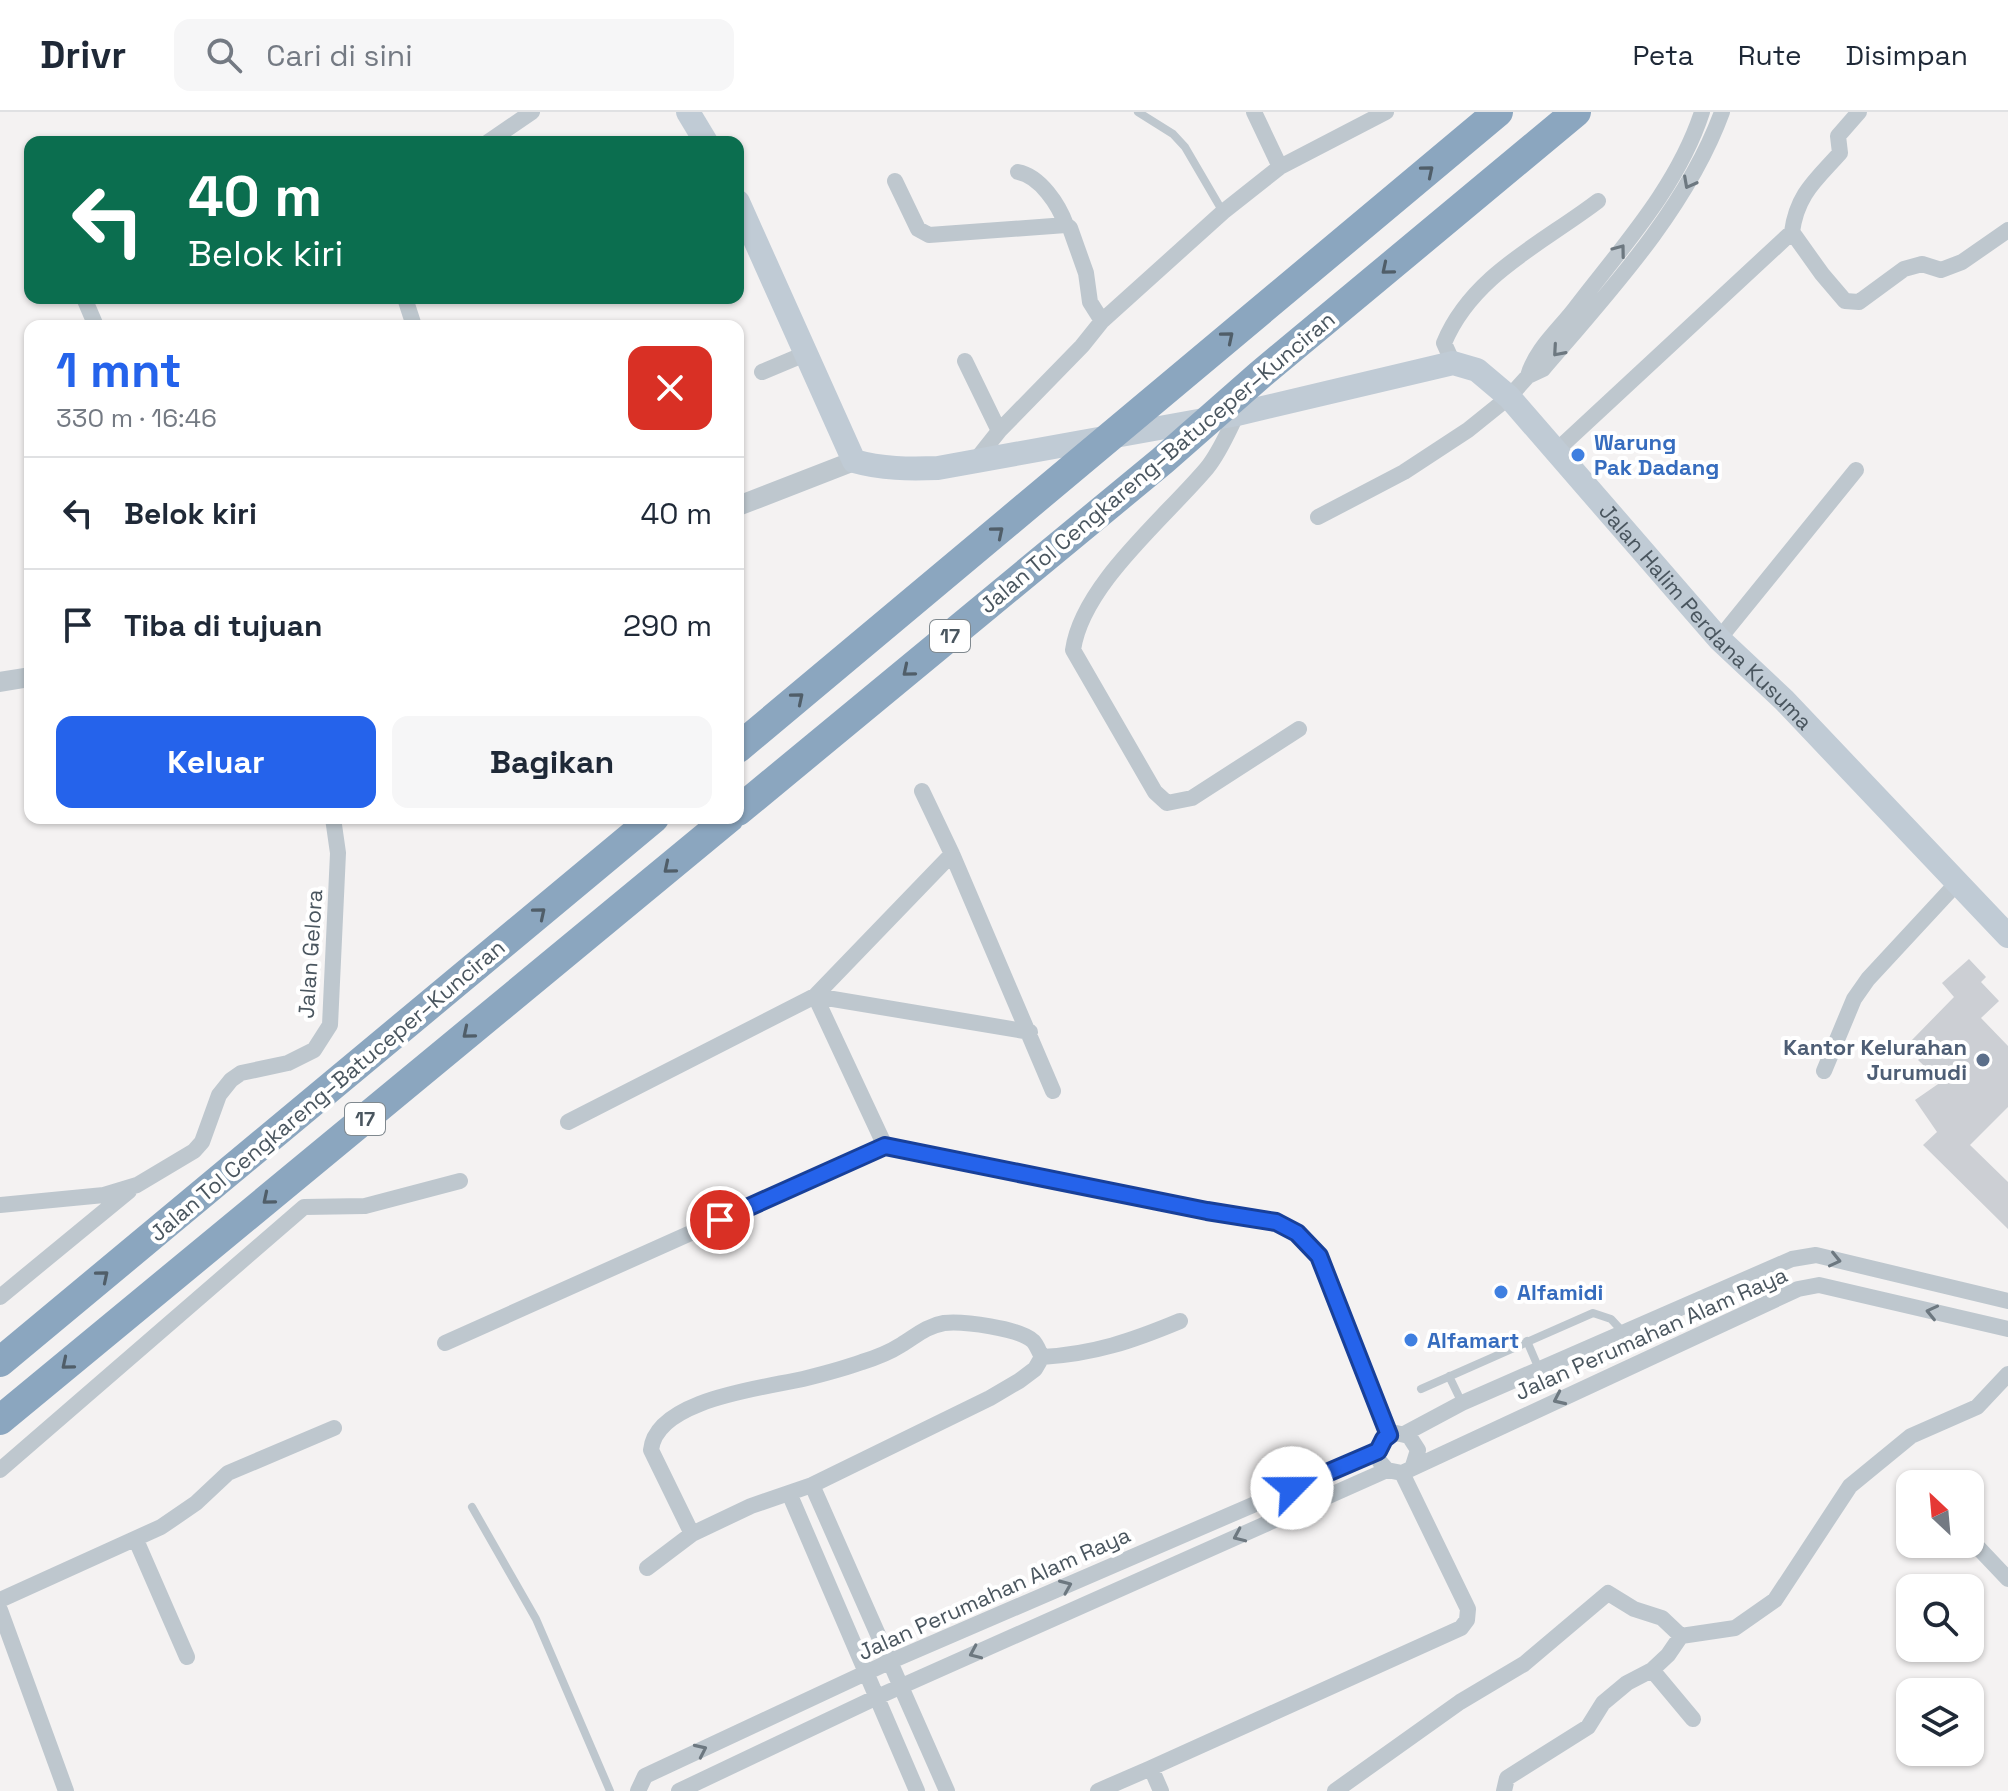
<!DOCTYPE html>
<html lang="id">
<meta charset="utf-8">
<style>
:root{--surface:#fff;--page:#f6f6f7;--text:#1f2937;--muted:#747a83;--line:#e0e1e3;--accent:#2563eb}
body{margin:0;font-family:"Space Grotesk",sans-serif;background:var(--page);color:var(--text);height:100vh;display:flex;flex-direction:column;font-size:30px;white-space:nowrap}
*{box-sizing:border-box;margin:0}
p{font-size:26px;color:var(--muted)}
.icon{flex:none;width:44px;height:44px;fill:none;stroke:currentColor;stroke-width:2;stroke-linecap:round;stroke-linejoin:round}
.map{position:relative;flex:1;overflow:hidden}
.side{position:absolute;left:24px;top:208px;width:720px;height:504px;display:flex;flex-direction:column;background:var(--surface);border-radius:16px;box-shadow:0 2px 6px #0004}
.side>*{flex:none}
.hud{position:absolute;left:24px;top:24px;width:720px;height:168px;border-radius:16px;box-shadow:0 2px 6px #0004;background:#0b6e4f;color:#fff;overflow:hidden}
.needle{width:52px;rotate:334deg}
.fabs{position:absolute;left:1896px;top:1358px;display:grid;gap:16px}
.fabs a{display:grid;place-items:center;width:88px;height:88px;border-radius:16px;background:var(--surface);box-shadow:0 2px 6px #0004;font-size:40px}
.pin{position:absolute;display:grid;place-items:center;width:68px;height:68px;color:#fff;margin:-34px;border:4px solid #fff;border-radius:50%;box-shadow:0 2px 8px #0007}
.me{position:absolute;width:88px;margin:-44px;rotate:67deg;stroke-linejoin:round;filter:drop-shadow(0 0 6px #0008)}
.turn{display:flex;align-items:center;gap:28px;height:168px;padding:0 32px;font-size:36px}
.turn .icon{width:104px;height:104px;stroke-width:2.5}
.turn b{display:block;font-size:56px;line-height:68px}
.round{display:grid;place-items:center;flex:none;width:84px;height:84px;border-radius:16px;background:var(--page)}
.head{display:flex;align-items:center;justify-content:space-between;height:136px;padding:0 32px}
h1{font-size:48px;font-weight:600;line-height:60px;color:var(--accent)}
.action{display:flex;gap:16px;margin-top:auto;padding:16px 32px}
.action a{flex:1;height:92px;border-radius:16px;background:var(--accent);color:#fff;font-size:32px;font-weight:600;line-height:92px;text-align:center}
.action a+a{background:var(--page);color:var(--text)}
ul{padding:0;list-style:none}
li{display:flex;align-items:center;gap:24px;height:112px;padding:0 32px;border-top:2px solid var(--line)}
li div{flex:1}
li b{display:block;font-size:30px}
li em{font-style:normal}
header{display:flex;align-items:center;gap:48px;box-sizing:border-box;height:112px;padding:0 40px;background:var(--surface);border-bottom:2px solid var(--line)}
header strong{font-size:38px}
nav{display:flex;gap:44px;margin-inline-start:auto;font-size:28px}
.search{width:560px;height:72px;background:var(--page);display:flex;align-items:center;gap:20px;box-sizing:border-box;padding:0 28px;border-radius:16px;color:var(--muted);font-size:30px}
.map>svg:first-child{display:block}
.building{fill:#cccfd4}
.lines{fill:none;stroke-linecap:round;stroke-linejoin:round}
.service{stroke:#bec7ce;stroke-width:8}
.minor{stroke:#bec7ce;stroke-width:16}
.tertiary{stroke:#bec7ce;stroke-width:20}
.secondary{stroke:#c0cbd5;stroke-width:24}
.motorway{stroke:#8ba6bf;stroke-width:30}
.oneway{stroke:#505e69}
.oneway2{stroke:#6d7880}
.route-casing{stroke:#184099;stroke-width:20}
.route{stroke:#2563eb;stroke-width:14}
.shop-dot{fill:#3f7fe0;stroke:#fff;stroke-width:3}
.service-dot{fill:#5c6f8a;stroke:#fff;stroke-width:3}
.labels{text-anchor:middle;stroke-width:8;stroke-linejoin:round;paint-order:stroke}
.shield{fill:#fff;stroke:#80898f;stroke-width:2}
.shield-label{font-size:20px;font-weight:bold;fill:#4a565f}
.shop-label{font-size:22px;font-weight:bold;fill:#366cbe;stroke:#fff;text-anchor:start}
.street-label{font-size:22px;fill:#4a565f;stroke:#fff}
.service-label{font-size:22px;font-weight:bold;fill:#4e5e75;stroke:#fff;text-anchor:end}
</style>
<header>
<strong>Drivr</strong>
<div class="search"><svg class="icon" aria-label="search" viewBox="0 0 24 24"><circle cx="10" cy="10" r="6"/><path d="M15 15l6 6"/></svg>Cari di sini</div>
<nav><a>Peta</a><a>Rute</a><a>Disimpan</a></nav>
</header>
<div class="map">
<svg width="2008" height="1679" viewBox="0 0 2008 1679">
<rect width="100%" height="100%" fill="#f4f2f2"/>
<path class="building" d="M1969,847L1986,865L1981,870L1999,889L1981,906L2008,934V995L1970,1033L2008,1070V1117L1923,1033L1937,1020L1915,988L1941,970L1918,948L1924,942L1911,929L1954,885L1942,871Z"/>
<g class="lines">
<path class="service" d="M1138,0L1173,22L1185,35L1223,100
M1527,1229L1539,1257
M1449,1264L1462,1291
M1421,1277L1593,1201L1611,1207L1623,1220
M472,1395L536,1507L610,1679"/>
<path class="minor" d="M1254,0L1280,55
M488,30L532,0
M1018,60C1040,64 1059,93 1066,113
M895,69L918,117L929,123L1066,113L1070,116L1086,161L1090,190L1102,209
M1792,120L1822,162L1845,189L1859,190L1904,157L1922,152L1941,158L1962,150L2008,118
M84,186L96,214
M405,186L414,214
M965,249L999,319
M1453,251L1444,231C1472,163 1543,131 1598,89
M762,260L805,242
M1528,264C1536,236 1560,217 1577,194C1623,134 1678,74 1702,0
M1237,302C1228,320 1220,340 1207,356C1165,406 1082,473 1073,538L1155,680L1167,691L1192,686L1299,617
M1557,338L1792,120C1797,82 1816,68 1840,41L1838,24L1859,0
M976,348L999,319L1082,234L1102,209L1223,100L1280,55L1386,0
M1318,405L1404,360L1468,318L1509,285L1528,264L1543,257C1609,180 1687,96 1722,0
M1719,527L1856,358
M922,679L952,742L1053,979
M1824,959L1854,887L1868,867L1957,771
M568,1010L815,884L1030,920
M885,1034L815,884L952,742
M0,1093L104,1083L137,1073L194,1039L202,1030L219,983L231,968L241,961L288,951L314,938L330,913L338,741L333,706
M0,1185L129,1079
M445,1231L885,1034L1207,1099L1276,1110L1297,1121L1319,1144L1389,1323
M1404,1322L1462,1291L1792,1147L1816,1143L2008,1189
M1383,1328L1396,1321L1409,1324L1418,1338L1413,1354
M1380,1350L1387,1358L1402,1361L1798,1177L1819,1173L2008,1217
M0,1358L304,1095L365,1094L460,1069
M812,1373L947,1679
M789,1381L917,1679
M692,1422L651,1338C656,1287 764,1276 803,1267C823,1262 843,1257 862,1250C875,1246 890,1240 901,1233C916,1224 926,1214 944,1211C963,1209 1019,1216 1033,1229C1037,1233 1039,1240 1042,1245
M1970,1427L2008,1467
M136,1428L187,1545
M647,1456L692,1422L751,1394L812,1373L990,1286L1019,1269L1035,1257L1042,1245C1094,1242 1132,1229 1180,1209
M0,1488L161,1415L196,1391L228,1361L334,1316
M0,1498L66,1679
M1652,1558L1693,1607
M638,1679L645,1664L889,1550L1378,1339
M679,1679L875,1586L1387,1358
M1098,1679L1151,1656
M1161,1679L1151,1656L1461,1516L1467,1508L1468,1497L1402,1361
M1335,1679L1460,1590L1524,1552L1608,1481L1634,1497L1662,1506L1681,1524L1735,1516L1775,1488L1850,1374L1911,1324L1977,1295L2008,1262
M1504,1679L1507,1666L1588,1615L1603,1591L1627,1571L1652,1558L1668,1543L1681,1524"/>
<path class="tertiary" d="M738,394L854,349
M0,570L30,565"/>
<g class="secondary">
<path d="M688,0L706,30"/>
<path id="s1" d="M738,90L854,349C882,357 909,357 938,356L1237,302L1453,251L1477,258L1509,285L1719,527L1784,588L2008,824"/>
</g>
<path class="motorway" d="M738,636L1498,0
M738,699L1162,349L1261,262L1576,0
M0,1250L654,706
M0,1308L729,706"/>
</g>
<defs><path id="oneway-chevron" d="M-2-3.5L2.5 0L-2 3.5" fill="none" stroke-width="1.6" stroke-linecap="round" stroke-linejoin="round" transform="scale(2)"/></defs>
<g class="oneway">
<use href="#oneway-chevron" transform="translate(1428 59) rotate(-40)"/>
<use href="#oneway-chevron" transform="translate(1387 157) rotate(140)"/>
<use href="#oneway-chevron" transform="translate(1228 225) rotate(-40)"/>
<use href="#oneway-chevron" transform="translate(998 420) rotate(-40)"/>
<use href="#oneway-chevron" transform="translate(908 559) rotate(140)"/>
<use href="#oneway-chevron" transform="translate(798 586) rotate(-40)"/>
<use href="#oneway-chevron" transform="translate(669 756) rotate(140)"/>
<use href="#oneway-chevron" transform="translate(540 801) rotate(-40)"/>
<use href="#oneway-chevron" transform="translate(468 921) rotate(140)"/>
<use href="#oneway-chevron" transform="translate(268 1087) rotate(140)"/>
<use href="#oneway-chevron" transform="translate(103 1164) rotate(-40)"/>
<use href="#oneway-chevron" transform="translate(67 1252) rotate(140)"/>
</g>
<g class="oneway2">
<use href="#oneway-chevron" transform="translate(1689 71) rotate(118)"/>
<use href="#oneway-chevron" transform="translate(1620 138) rotate(-53)"/>
<use href="#oneway-chevron" transform="translate(1558 239) rotate(131)"/>
<use href="#oneway-chevron" transform="translate(1835 1148) rotate(13)"/>
<use href="#oneway-chevron" transform="translate(1932 1200) rotate(-167)"/>
<use href="#oneway-chevron" transform="translate(1559 1287) rotate(155)"/>
<use href="#oneway-chevron" transform="translate(1239 1424) rotate(156)"/>
<use href="#oneway-chevron" transform="translate(1066 1474) rotate(-23)"/>
<use href="#oneway-chevron" transform="translate(975 1541) rotate(156)"/>
<use href="#oneway-chevron" transform="translate(701 1638) rotate(-25)"/>
</g>
<g class="lines">
<defs>
<path id="route" d="M720,1108L885,1034L1207,1099L1276,1110L1297,1121L1319,1144L1389,1323L1384,1327L1378,1339L1292,1376"/>
</defs>
<use href="#route" class="route-casing"/>
<use href="#route" class="route"/>
</g>
<g class="shop-dot">
<circle cx="1578" cy="343" r="8"/>
<circle cx="1501" cy="1180" r="8"/>
<circle cx="1411" cy="1228" r="8"/>
</g>
<circle class="service-dot" cx="1983" cy="948" r="8"/>
<g class="labels">
<g class="shield">
<rect x="930" y="508" width="40" height="32" rx="6"/>
<rect x="345" y="991" width="40" height="32" rx="6"/>
</g>
<g class="shield-label">
<text x="950" y="531">17</text>
<text x="365" y="1014">17</text>
</g>
<g class="shop-label">
<text x="1594" y="338">Warung<tspan x="1594" dy="25">Pak Dadang</tspan></text>
<text x="1517" y="1188">Alfamidi</text>
<text x="1427" y="1236">Alfamart</text>
</g>
<g class="street-label">
<text transform="translate(1157 350) rotate(-40)" y="8">Jalan Tol Cengkareng–Batuceper–Kunciran</text>
<text dy="8" stroke="none"><textPath href="#s1" startOffset="1256">Jalan Halim Perdana Kusuma</textPath></text>
<text transform="translate(310 842) rotate(-86)" y="8">Jalan Gelora</text>
<text transform="translate(327 978) rotate(-40)" y="8">Jalan Tol Cengkareng–Batuceper–Kunciran</text>
<text transform="translate(1651 1221) rotate(-24)" y="8">Jalan Perumahan Alam Raya</text>
<text transform="translate(994 1481) rotate(-24)" y="8">Jalan Perumahan Alam Raya</text>
</g>
<g class="service-label">
<text x="1967" y="943">Kantor Kelurahan<tspan x="1967" dy="25">Jurumudi</tspan></text>
</g>
</g>
</svg>
<div class="fabs">
<a><svg class="needle" viewBox="-14 -14 28 28"><path d="M0-13l5 13h-10z" fill="#e53935"/><path d="M0 13l5-13h-10z" fill="#747a83"/></svg></a>
<a><svg class="icon" aria-label="search" viewBox="0 0 24 24"><circle cx="10" cy="10" r="6"/><path d="M15 15l6 6"/></svg></a>
<a><svg class="icon" aria-label="layers" viewBox="0 0 24 24"><path d="M12 4l9 5-9 5-9-5zM3 14l9 5 9-5"/></svg></a>
</div>
<div class="pin" style="left:720px;top:1108px;background:#d93025"><svg class="icon" aria-label="arrive" viewBox="0 0 24 24"><path d="M6 21V4h12l-3 4 3 4H6"/></svg></div>
<svg class="me" style="left:1292px;top:1376px" viewBox="-20 -20 40 40"><circle r="19" fill="#fff"/><path d="M0-13L10 11 0 6-10 11z" fill="#2563eb"/></svg>
<div class="hud">
<div class="turn"><svg class="icon" aria-label="left" viewBox="0 0 24 24"><path d="M17 20v-9H6M10 6l-5 5 5 5"/></svg><div><b>40 m</b>Belok kiri</div></div>
</div>
<section class="side">
<div class="head"><div><h1>1 mnt</h1><p>330 m · 16:46</p></div><a class="round" style="background:#d93025;color:#fff"><svg class="icon" aria-label="close" viewBox="0 0 24 24"><path d="M6 6l12 12M18 6L6 18"/></svg></a></div>
<ul>
<li><svg class="icon" aria-label="left" viewBox="0 0 24 24"><path d="M17 20v-9H6M10 6l-5 5 5 5"/></svg><div><b>Belok kiri</b></div><em>40 m</em></li>
<li><svg class="icon" aria-label="arrive" viewBox="0 0 24 24"><path d="M6 21V4h12l-3 4 3 4H6"/></svg><div><b>Tiba di tujuan</b></div><em>290 m</em></li>
</ul>
<div class="action"><a>Keluar</a><a>Bagikan</a></div>
</section>
</div>
